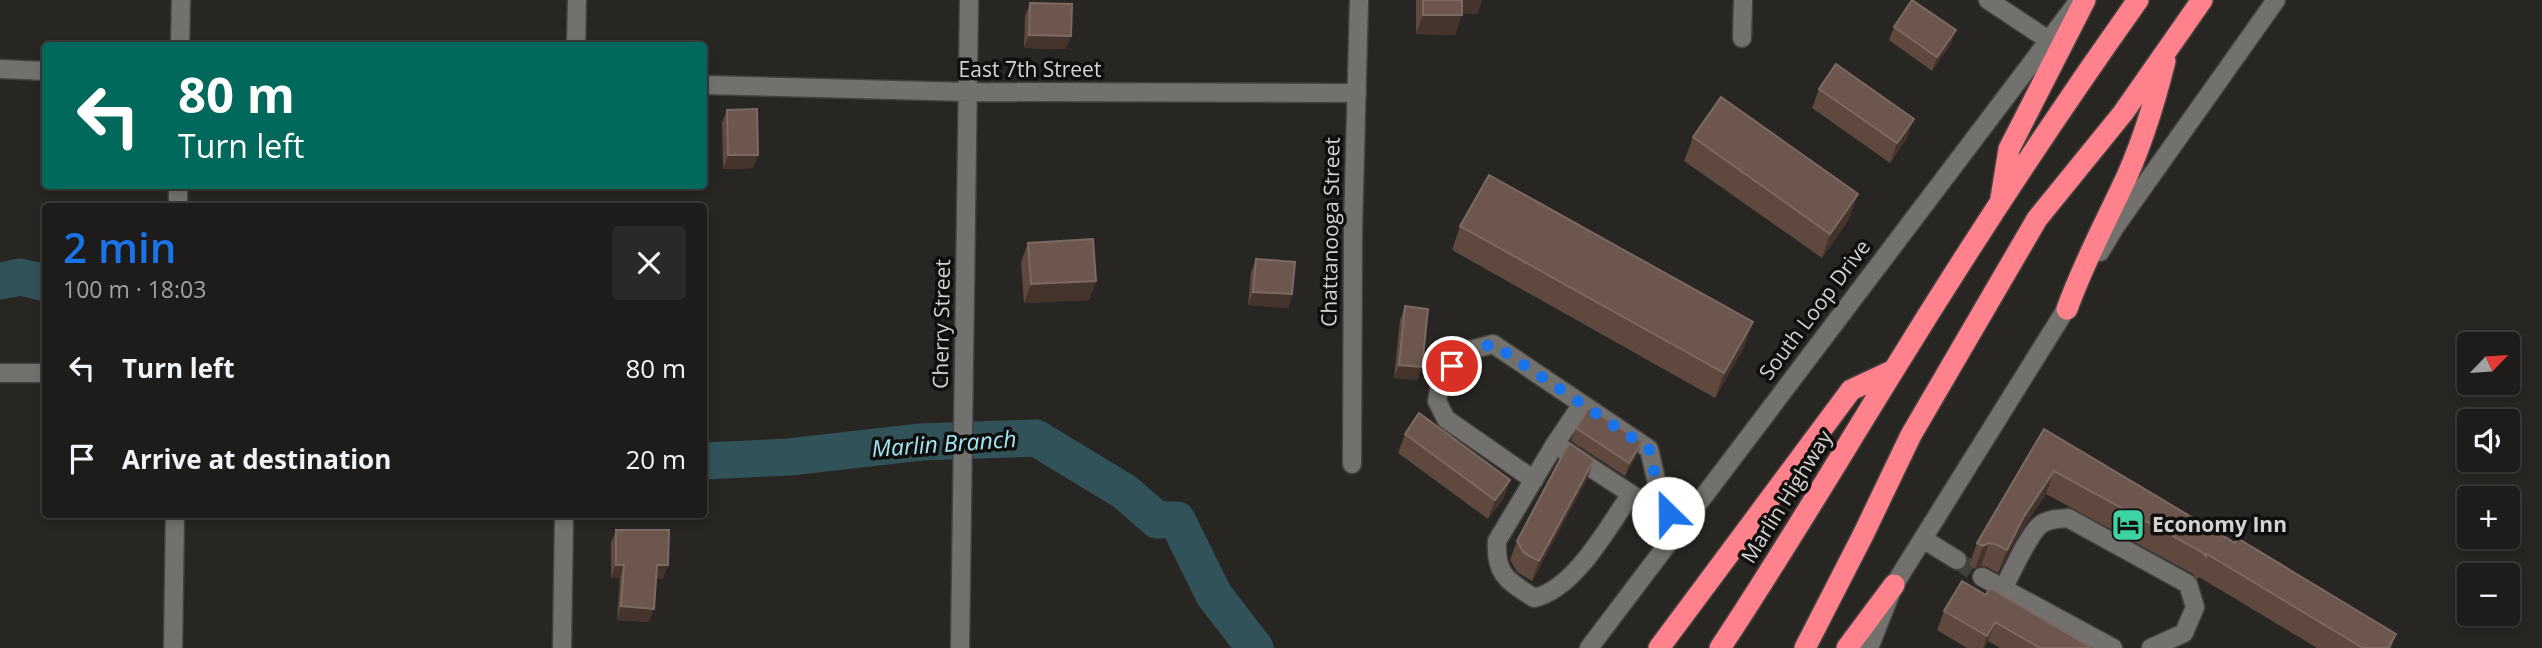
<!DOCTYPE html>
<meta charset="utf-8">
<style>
:root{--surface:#1e1c1a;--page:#2b2927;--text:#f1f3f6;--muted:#a1a1a2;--line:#3c3a39;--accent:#1a73e8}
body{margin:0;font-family:"Open Sans",sans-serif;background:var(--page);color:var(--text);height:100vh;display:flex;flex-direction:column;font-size:26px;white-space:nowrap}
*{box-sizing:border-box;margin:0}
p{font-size:23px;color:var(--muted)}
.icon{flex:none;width:38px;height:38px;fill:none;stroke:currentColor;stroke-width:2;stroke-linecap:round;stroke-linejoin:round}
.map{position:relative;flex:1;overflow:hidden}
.details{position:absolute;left:42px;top:203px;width:665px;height:315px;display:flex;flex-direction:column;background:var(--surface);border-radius:7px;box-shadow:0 4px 10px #0003,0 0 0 2px var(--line)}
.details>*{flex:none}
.top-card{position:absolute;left:42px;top:42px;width:665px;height:147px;border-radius:7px;box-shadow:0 4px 10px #0003,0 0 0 2px var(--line);background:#00695c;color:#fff;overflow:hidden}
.needle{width:46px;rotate:65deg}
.controls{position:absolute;left:2457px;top:332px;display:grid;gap:14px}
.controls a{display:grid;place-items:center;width:63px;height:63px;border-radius:7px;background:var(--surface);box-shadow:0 4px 10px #0003,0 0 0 2px var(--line);font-size:35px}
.pin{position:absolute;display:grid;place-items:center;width:60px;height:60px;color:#fff;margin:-30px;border:4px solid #fff;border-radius:50%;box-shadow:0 2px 7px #0007}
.me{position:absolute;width:77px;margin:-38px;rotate:337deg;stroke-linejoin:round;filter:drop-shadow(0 0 5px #0008)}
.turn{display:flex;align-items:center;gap:24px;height:147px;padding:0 21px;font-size:32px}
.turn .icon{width:91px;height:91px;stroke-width:2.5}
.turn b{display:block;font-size:49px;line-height:60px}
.round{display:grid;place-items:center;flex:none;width:74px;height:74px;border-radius:7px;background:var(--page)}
.summary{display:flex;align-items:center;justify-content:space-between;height:119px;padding:0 21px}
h1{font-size:42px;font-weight:600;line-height:52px;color:var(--accent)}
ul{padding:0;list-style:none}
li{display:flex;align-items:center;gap:21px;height:91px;padding:0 21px}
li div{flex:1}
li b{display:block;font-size:26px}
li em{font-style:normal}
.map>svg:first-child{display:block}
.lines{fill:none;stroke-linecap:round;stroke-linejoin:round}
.river{stroke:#315259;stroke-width:37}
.minor-tunnel{stroke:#42403d;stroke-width:18;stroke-dasharray:18 9;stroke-linecap:butt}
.minor-casing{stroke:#44423f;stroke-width:21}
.highway-casing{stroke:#44423f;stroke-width:24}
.minor{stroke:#73716d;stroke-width:18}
.highway{stroke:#fe818c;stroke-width:21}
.wall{fill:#5f483d}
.shaded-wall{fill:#44342c}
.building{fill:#6c564d;stroke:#7c6a62;stroke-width:2}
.route{stroke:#1a73e8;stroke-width:12;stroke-dasharray:0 21.6}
.labels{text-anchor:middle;stroke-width:7;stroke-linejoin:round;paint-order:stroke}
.street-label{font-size:21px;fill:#d5d3d1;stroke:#100f0e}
.poi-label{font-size:21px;font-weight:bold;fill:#d5d3d1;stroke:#100f0e;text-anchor:start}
.water-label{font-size:23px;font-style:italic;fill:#a3e6f6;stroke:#100f0e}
</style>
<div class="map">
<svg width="2542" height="648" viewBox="0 0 2542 648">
<rect width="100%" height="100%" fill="#282623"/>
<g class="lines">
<path class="river" d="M0,281L20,277L46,283
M704,461L789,457L921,442L1036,438L1125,492L1157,520H1177L1214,595L1255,648"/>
<path class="minor-tunnel" d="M1957,560L1982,577"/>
<defs>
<path id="minor" d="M1988,0L2047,39
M1742,38L1743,0
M180,46L181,0
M576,46L577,0
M0,69L46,71
M704,85L968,92L1357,93
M178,206V186
M2100,252L2115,227L2276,0
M0,373H46
M1555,444L1582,404
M1352,464L1353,227L1359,0
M1534,480L1446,419L1437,401L1441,379L1463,352L1493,344L1649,449L1658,488L1652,505
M1631,494L1555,444L1497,541C1495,575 1508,581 1534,598C1575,589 1608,527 1631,494L1684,522
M1923,539L1957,560
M1982,577L2113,648
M2003,589C2012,572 2027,537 2040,525C2048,519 2058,519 2068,518L2188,584L2195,607L2184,633L2151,648
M173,648L175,514
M562,648L564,518
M960,648L969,0
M1589,648L2077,3
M1869,648L1894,585L2073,298"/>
<path id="highway" d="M2001,198L2009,149L2085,0
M2067,309C2082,267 2102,229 2121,189C2141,148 2154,105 2165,61
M1659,648L1851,390L1894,370
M1720,648C1780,558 1835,465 1892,373C1970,246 2052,121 2138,0
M1805,648L1863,535L1911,435L2037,219L2123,113L2202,0
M1847,648L1894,585"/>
</defs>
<use href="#minor" class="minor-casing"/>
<use href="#highway" class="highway-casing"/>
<use href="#minor" class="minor"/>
<use href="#highway" class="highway"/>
</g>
<path class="wall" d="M1416,0H1482L1477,14L1462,13L1455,35L1416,34Z
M1030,3L1066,49L1024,48L1025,16Z
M1894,27L1951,44L1932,71L1889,40Z
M1819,89L1907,138L1890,163L1812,108Z
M727,110L758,155L753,168L723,169L722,123Z
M1693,137L1849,219L1822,258L1684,161Z
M1460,226L1744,347L1715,398L1452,250Z
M1028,243L1096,281L1089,300L1024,303L1021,262Z
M1256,259L1292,294L1288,308L1248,305L1251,272Z
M1405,306L1422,367L1417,380L1394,378L1400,320Z
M1576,428L1637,455L1625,476L1571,441Z
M2044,429L2235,543L2396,634L2391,648H2317L2199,577L2197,579L2193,574L2046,494L2015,540L1998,573L1987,567L1981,566L1975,569L1969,565L1977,543Z
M1405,434L1510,480L1503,499L1488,519L1398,453Z
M1594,460L1587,479L1532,581L1517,572L1510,560L1517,541Z
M616,530L663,579L656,578L649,622L617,620L620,578H611V543Z
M1986,595L2092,648H2000L1988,641L1984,648H1967L1937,630L1944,611Z"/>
<path class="shaded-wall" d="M1460,0H1482L1477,14L1456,13Z
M1423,15H1462L1455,35L1416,34Z
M1956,30L1951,44L1932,71L1937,57Z
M1029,35L1071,36L1066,49L1024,48Z
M1914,119L1907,138L1890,163L1897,143Z
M728,155H758L753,168L723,169Z
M1858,194L1849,219L1822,258L1830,234Z
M1096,281L1089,300L1024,303L1031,284Z
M1253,292L1292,294L1288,308L1248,305Z
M1753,322L1744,347L1715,398L1724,373Z
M1399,365L1422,367L1417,380L1394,378Z
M1642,442L1637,455L1625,476L1629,463Z
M1594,460L1587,479L1532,581L1539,561Z
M2054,471L2046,494L2015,540L1998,573L2007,550L2023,518Z
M1510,480L1503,499L1488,519L1495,500Z
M1989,543L1981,566L1975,569L1983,546Z
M616,565H624L620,578H611Z
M657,565H668L663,579L652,578Z
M621,606L654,609L649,622L617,620Z
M1995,622L1988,641L1984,648H1983L1987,636Z"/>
<path class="building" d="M1423,0H1462V15H1423Z
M1912,0L1956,30L1937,57L1894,27Z
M1030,3L1072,4L1071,36L1029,35Z
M1836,64L1914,119L1897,143L1819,89Z
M1721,97L1858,194L1830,234L1693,137Z
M757,109L758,155H728L727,110Z
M1489,175L1753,322L1724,373L1460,226Z
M1093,239L1096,281L1031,284L1028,243Z
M1256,259L1295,262L1292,294L1253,292Z
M1405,306L1428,309L1422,367L1399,365Z
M1589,408L1642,442L1629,463L1576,428Z
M1419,413L1510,480L1495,500L1405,434Z
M2044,429L2235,543L2237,538L2396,634L2388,648H2363L2207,554L2206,556L2202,552L2054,471L2023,518L2007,550L1995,544L1989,543L1983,546L1977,543Z
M1569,443L1594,460L1539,561L1524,553L1517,541Z
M616,530H669L668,565H657L654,609L621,606L624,565H616Z
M1962,581L1986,595L1990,588L2092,648H2040L1995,622L1987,636L1944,611Z"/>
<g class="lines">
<path class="route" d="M1452,366L1463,352L1493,344L1649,449L1658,488L1652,505L1668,513"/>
</g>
<defs>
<symbol id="hotel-square" viewBox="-11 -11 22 22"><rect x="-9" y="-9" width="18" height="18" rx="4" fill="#3bd4a4" stroke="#100f0e"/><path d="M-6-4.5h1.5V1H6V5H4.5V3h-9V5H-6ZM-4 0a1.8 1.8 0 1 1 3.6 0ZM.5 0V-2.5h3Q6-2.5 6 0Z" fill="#111"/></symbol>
</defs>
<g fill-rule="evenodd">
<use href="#hotel-square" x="2109" y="506" width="38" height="38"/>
</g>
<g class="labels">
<g class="street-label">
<text x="1030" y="77">East 7th Street</text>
<text transform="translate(1331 232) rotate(-89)" y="7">Chattanooga Street</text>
<text transform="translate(1815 310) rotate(-53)" y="7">South Loop Drive</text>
<text transform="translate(942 324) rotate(-89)" y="7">Cherry Street</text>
<text transform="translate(1787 497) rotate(-58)" y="7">Marlin Highway</text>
</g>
<g class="poi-label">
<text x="2152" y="532">Economy Inn</text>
</g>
<g class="water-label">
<text transform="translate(944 444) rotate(-4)" y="8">Marlin Branch</text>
</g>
</g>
</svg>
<div class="controls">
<a><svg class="needle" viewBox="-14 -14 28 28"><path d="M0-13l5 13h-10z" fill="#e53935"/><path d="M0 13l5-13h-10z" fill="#a1a1a2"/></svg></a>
<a><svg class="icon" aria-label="sound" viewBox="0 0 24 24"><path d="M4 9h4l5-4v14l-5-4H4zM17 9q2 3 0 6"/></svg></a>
<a>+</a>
<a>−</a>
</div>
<div class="pin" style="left:1452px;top:366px;background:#d93025"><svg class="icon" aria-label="arrive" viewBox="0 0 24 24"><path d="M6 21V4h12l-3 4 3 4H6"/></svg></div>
<svg class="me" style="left:1668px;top:513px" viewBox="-20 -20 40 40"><circle r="19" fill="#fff"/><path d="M0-13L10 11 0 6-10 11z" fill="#1a73e8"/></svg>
<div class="top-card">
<div class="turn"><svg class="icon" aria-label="left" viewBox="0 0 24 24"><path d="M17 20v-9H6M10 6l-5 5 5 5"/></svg><div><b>80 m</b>Turn left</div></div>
</div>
<section class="details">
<div class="summary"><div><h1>2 min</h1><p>100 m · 18:03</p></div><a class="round"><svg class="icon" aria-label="close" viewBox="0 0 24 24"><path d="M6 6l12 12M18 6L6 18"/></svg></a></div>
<ul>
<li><svg class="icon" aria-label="left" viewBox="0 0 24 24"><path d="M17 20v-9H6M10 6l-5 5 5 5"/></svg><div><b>Turn left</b></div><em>80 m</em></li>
<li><svg class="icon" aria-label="arrive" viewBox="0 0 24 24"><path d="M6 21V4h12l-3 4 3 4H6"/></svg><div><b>Arrive at destination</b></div><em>20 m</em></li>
</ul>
</section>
</div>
